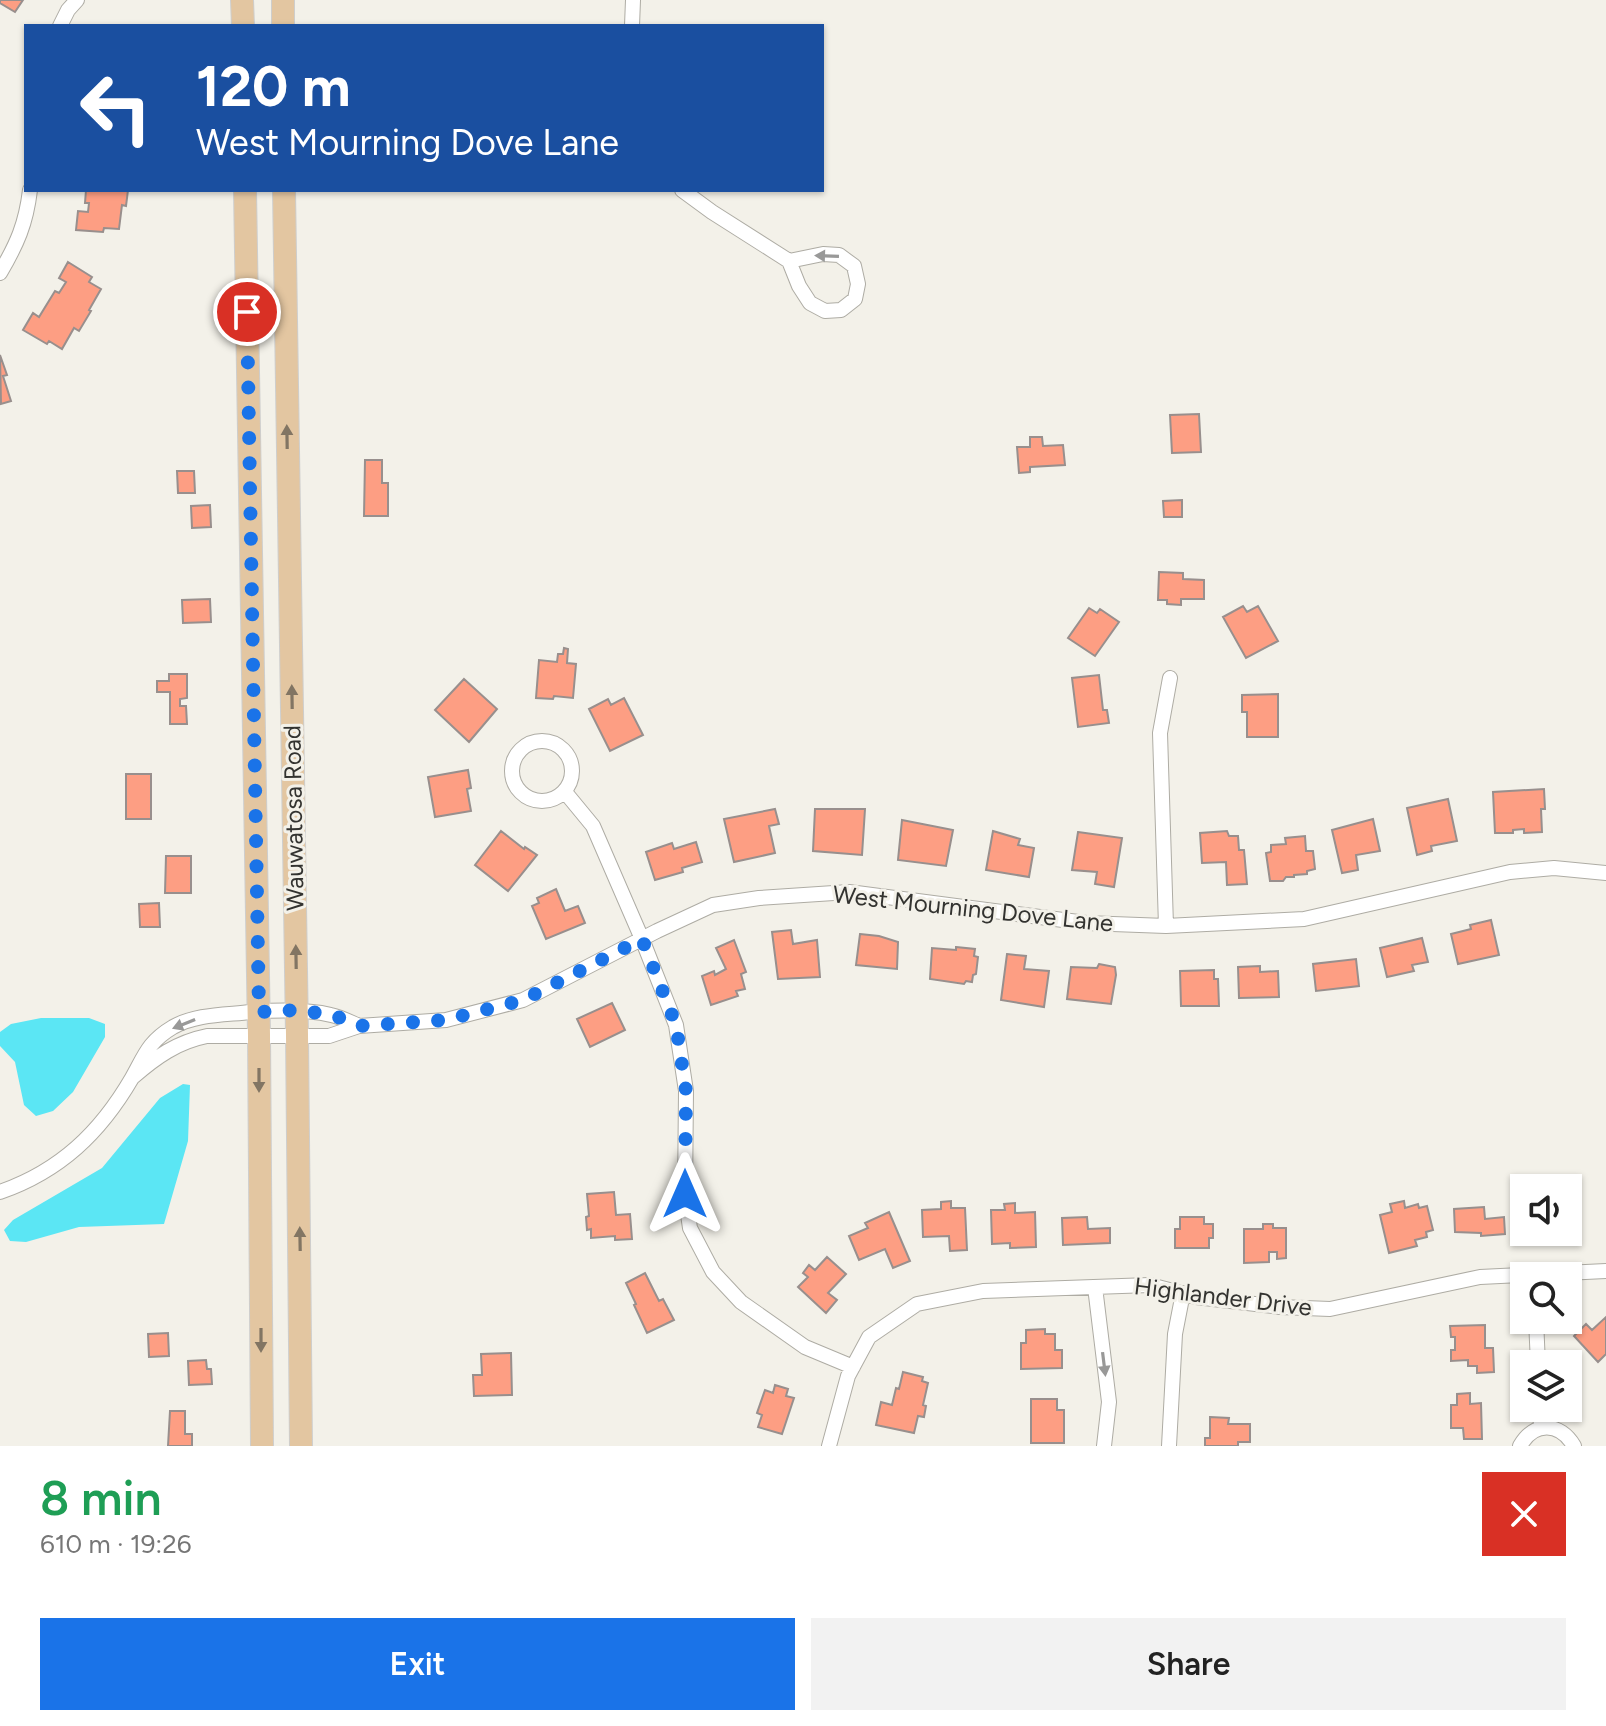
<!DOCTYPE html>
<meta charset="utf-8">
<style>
:root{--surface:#fff;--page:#f2f2f2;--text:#222;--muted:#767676;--accent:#1a73e8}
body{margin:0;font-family:Figtree,sans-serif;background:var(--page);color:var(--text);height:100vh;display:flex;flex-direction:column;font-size:30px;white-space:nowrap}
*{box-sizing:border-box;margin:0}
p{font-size:26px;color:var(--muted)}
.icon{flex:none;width:44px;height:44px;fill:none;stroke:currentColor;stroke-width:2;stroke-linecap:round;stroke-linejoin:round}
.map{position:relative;height:1446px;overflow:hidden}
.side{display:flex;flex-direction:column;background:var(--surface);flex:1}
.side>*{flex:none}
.top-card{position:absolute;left:24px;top:24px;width:800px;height:168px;border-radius:0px;box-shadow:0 2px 6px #0004;background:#1a4fa0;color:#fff;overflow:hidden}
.tools{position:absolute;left:1510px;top:1174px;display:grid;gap:16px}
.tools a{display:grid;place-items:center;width:72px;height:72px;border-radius:0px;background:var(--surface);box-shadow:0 2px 6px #0004;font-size:40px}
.pin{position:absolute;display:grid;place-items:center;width:68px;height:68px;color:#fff;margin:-34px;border:4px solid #fff;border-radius:50%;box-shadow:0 2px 8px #0007}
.me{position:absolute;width:88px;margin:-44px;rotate:0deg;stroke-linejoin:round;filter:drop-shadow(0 0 6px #0008)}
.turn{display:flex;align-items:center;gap:28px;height:168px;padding:0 40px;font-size:36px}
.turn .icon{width:104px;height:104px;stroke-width:2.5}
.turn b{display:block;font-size:56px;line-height:68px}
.round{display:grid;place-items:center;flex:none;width:84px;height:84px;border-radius:0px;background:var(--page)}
.overview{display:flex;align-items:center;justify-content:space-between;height:136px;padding:0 40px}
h1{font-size:48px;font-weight:600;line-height:60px;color:#1e9e55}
.primary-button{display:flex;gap:16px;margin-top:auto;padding:16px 40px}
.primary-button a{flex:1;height:92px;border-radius:0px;background:var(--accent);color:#fff;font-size:32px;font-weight:600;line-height:92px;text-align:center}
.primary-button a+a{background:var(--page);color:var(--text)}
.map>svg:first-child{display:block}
.water{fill:#5be6f4}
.building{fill:#fd9e83;stroke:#988f8d;stroke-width:2}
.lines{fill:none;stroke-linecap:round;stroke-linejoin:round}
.street-casing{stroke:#aeaca4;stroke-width:16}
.primary-casing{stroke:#cececd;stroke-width:24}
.street{stroke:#fff;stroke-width:14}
.primary{stroke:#e3c6a1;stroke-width:22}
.oneway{fill:#999998}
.oneway2{fill:#827563}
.route{stroke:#1a73e8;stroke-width:14;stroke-dasharray:0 25.2}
.labels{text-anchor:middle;stroke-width:6;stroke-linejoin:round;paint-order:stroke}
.street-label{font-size:24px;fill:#333330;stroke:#f3f1e9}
</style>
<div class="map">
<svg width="1606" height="1446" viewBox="0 0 1606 1446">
<rect width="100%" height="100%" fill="#f3f1e9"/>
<path class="water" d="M41,1018H89L105,1024V1037L73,1092L53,1111L36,1116L24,1105L15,1062L0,1046V1032L11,1024Z
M183,1084L190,1085L188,1141L164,1224L79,1227L26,1242L10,1241L4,1230L13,1220L102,1168L160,1098Z"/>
<path class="building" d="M0,0H23L15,12L0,3Z
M86,190H128L126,206L122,205L119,229L104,228L103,232L76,230L78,211L88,212L89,203H85Z
M68,262L92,277L89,282L101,289L89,310L91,311L79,331L74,328L62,349L49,341L47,344L23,330L33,313L39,317L55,291L59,293L66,282L59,278Z
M0,355L7,375L3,376L11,401L1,404Z
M1199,414L1201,452L1172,453L1170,415Z
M1030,437H1042L1043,446L1063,445L1065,465L1030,467V472L1019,473L1017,447H1030Z
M365,460H382V483H388V516H364Z
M177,471H194L195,493H178Z
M1182,500V517H1164L1163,501Z
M210,505L211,527L192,528L191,506Z
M1159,572L1183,573V579L1204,580V599H1181V605L1167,604V600H1158Z
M210,599L211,622L183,623L182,600Z
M1243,606L1247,612L1258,606L1278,641L1246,658L1223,617Z
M1089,608L1097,613L1100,609L1119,622L1095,656L1068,638Z
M564,648L568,649L567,663L576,664L573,698L554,696L553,699L536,698L539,660L557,662L558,654H563Z
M169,674H187V698L180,699V706H186L187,724H170V692H157V681H169Z
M1099,675L1103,710H1107L1109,723L1078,727L1072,678Z
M464,679L497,709L469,742L435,710Z
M1278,694V737H1247V712H1242V695Z
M624,698L643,735L610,751L589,709L608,699L611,705Z
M468,770L471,788L467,789L471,811L435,817L428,777Z
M126,774H151V819H126Z
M1544,789L1545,809H1541L1542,832L1524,833V829L1513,830V833H1495L1493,792Z
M1448,799L1457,841L1431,846L1432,851L1417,855L1407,808Z
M775,809L779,824L769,826L775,853L734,862L724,819Z
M815,809H865L862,855L813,851Z
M1373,819L1380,851L1356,855L1358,870L1342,873L1332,830Z
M902,820L953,830L946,866L898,860Z
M501,831L524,849L525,847L537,855L508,891L475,865Z
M993,831L1020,839L1018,845L1034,848L1029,877L986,870Z
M1227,831L1229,836H1238L1239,850H1244L1247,884L1227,885L1226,862L1202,863L1200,833Z
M1078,832L1122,838L1114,887L1095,884L1097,872L1072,870Z
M1305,836L1306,851H1313L1315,869L1307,871V874L1294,875V877H1286L1283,881H1270L1266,853L1271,852V845L1286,844L1285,838Z
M696,842L702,862L682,868L683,872L655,880L646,852L672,843L674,849Z
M166,856H191V893H165Z
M556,889L565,911L578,906L585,923L546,939L532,906L539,903L537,898Z
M159,903L160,927H140L139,904Z
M1491,920L1499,955L1458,964L1451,934L1471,929L1470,925Z
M791,930L793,944L817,940L820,977L778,979L772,932Z
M860,934L879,936L898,942L897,969L856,965Z
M1422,938L1428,962L1412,965L1414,971L1387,977L1380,948Z
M734,940L746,972L741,974L745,989L736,991L738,996L711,1005L702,976L714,971L715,975L726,969L716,948Z
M956,947L975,949L974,956L978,957L976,974L973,975L972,982L966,981L964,984L930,979L932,948L956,950Z
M1007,954L1026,956L1024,969L1049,971L1044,1007L1001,1000Z
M1356,959L1359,986L1316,991L1313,964Z
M1099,964L1115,967L1116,975L1111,1004L1067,999L1071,967L1097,968Z
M1260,966V972L1278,971L1279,997L1239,998L1238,967Z
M1214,970V979H1218L1219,1006H1181L1180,971Z
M612,1003L625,1030L590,1047L577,1019Z
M614,1192L616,1215L630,1214L632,1239L615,1240V1236L591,1238V1229L587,1230L586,1217L589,1216L587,1194Z
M1568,1198H1575L1576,1233H1551V1232H1568Z
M951,1201V1208H965L967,1250L950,1251L949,1236L923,1237L922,1210L941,1209V1202Z
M1404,1201L1405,1208L1418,1204L1419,1208L1427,1206L1433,1230L1426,1232L1427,1237L1415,1240L1417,1246L1389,1253L1380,1215L1392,1212L1390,1204Z
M1015,1203V1213L1035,1212L1036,1247L1010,1248V1243L992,1244L991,1210H1005L1004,1204Z
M1484,1207L1485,1219L1504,1217L1505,1234L1481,1236V1233L1455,1232L1454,1209Z
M889,1212L910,1261L893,1268L885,1249L859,1260L849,1236L868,1228L865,1223Z
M1087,1217L1088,1229L1110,1228V1243L1063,1245L1062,1218Z
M1180,1217H1204V1224H1213V1238H1209V1248H1175V1229H1180Z
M1263,1224H1273V1228H1286V1258L1277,1259V1252H1269V1262L1244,1263V1229H1263Z
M827,1257L846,1274L828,1293L837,1300L826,1313L798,1287L808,1277L803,1273L809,1265L815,1270Z
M645,1273L659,1301L663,1299L674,1320L647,1333L634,1305L636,1304L626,1283Z
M1606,1317V1354L1598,1362L1574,1336L1586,1324L1592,1330Z
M1485,1325V1348H1493L1494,1372L1477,1373V1366H1468V1360L1451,1361V1350H1455V1337H1451L1450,1326Z
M1045,1329V1334H1055V1350H1062V1368L1021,1369V1343H1026V1330Z
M168,1333L169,1356L149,1357L148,1334Z
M511,1353L512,1395L474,1396L473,1375H482L481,1354Z
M206,1360L207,1369H211L212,1384L189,1385L188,1361Z
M903,1372L923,1377L922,1381L928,1383L923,1405L926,1406L924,1417L918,1416L914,1433L876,1425L881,1402L892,1405L896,1388L899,1389Z
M775,1385L788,1389L786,1396L794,1398L782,1434L758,1427L762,1415L757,1413L765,1390L773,1393Z
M1470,1393V1404L1481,1403L1482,1439H1464L1463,1428H1451V1405H1457V1394Z
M1031,1399H1057V1410H1064V1443H1031Z
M170,1411H185V1434H192V1446H168Z
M1210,1417L1229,1418L1228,1424H1250V1442H1238V1446H1205V1438H1210Z"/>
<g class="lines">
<defs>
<path id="street" d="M60,26L68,10L77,0
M632,26L633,0
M682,190L712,212L789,261L799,286L810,303L825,311L841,310L855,299L858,284L854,266L839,255L823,254L789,261
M0,273C17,244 26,224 30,190
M512 771a30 30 0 1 1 60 0a30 30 0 1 1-60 0Z
M565,792L593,826L642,939L676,1025L686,1091L685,1194L690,1228L713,1272L741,1302L805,1347L853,1367
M1166,926L1160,733L1170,678
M359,1026L446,1020L523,1000L657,931L713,905L759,898L849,892L1086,923L1166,926L1304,919L1510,872L1554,868L1606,873
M0,1192C60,1171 100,1133 132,1078C145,1055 148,1042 173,1027C196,1014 225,1015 251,1012C277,1010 305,1009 331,1015C341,1017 350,1022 359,1026L329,1036H207C177,1042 156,1057 133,1077
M1095,1287L1109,1402L1104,1446
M1536,1320L1538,1364
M1540,1408L1541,1428
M829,1446L848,1376L869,1337L917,1304L983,1291L1150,1285L1196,1297L1280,1307L1330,1309L1480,1277L1606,1271
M1169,1446L1175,1334L1183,1293
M1520,1446C1534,1421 1560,1422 1574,1446"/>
<path id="primary" d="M242,0L243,26
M283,0V26
M245,190L259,1035L262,1446
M284,190L297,1035L301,1446"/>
</defs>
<use href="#street" class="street-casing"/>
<use href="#primary" class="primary-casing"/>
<use href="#street" class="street"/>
<use href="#primary" class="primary"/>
</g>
<defs><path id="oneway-solid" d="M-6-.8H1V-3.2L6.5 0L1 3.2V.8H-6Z" transform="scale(2)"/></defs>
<g class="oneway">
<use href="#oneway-solid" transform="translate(827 256) rotate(-178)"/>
<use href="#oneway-solid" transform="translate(184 1024) rotate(158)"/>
<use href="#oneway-solid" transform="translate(1104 1364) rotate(83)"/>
</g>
<g class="oneway2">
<use href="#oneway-solid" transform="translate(287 437) rotate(-91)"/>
<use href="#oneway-solid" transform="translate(292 697) rotate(-91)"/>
<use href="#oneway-solid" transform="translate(296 957) rotate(-91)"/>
<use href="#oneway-solid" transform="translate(259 1080) rotate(90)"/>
<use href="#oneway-solid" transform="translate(300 1239) rotate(-91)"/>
<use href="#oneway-solid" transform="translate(261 1340) rotate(90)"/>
</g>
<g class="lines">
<path class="route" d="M247,312L259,1012L297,1010L333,1015L359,1026L446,1020L523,1000L642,939L676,1025L686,1091L685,1194"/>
</g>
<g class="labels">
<g class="street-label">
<text transform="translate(294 818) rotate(-91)" y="8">Wauwatosa Road</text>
<text transform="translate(973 909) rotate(6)" y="8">West Mourning Dove Lane</text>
<text transform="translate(1223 1297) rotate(7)" y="8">Highlander Drive</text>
</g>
</g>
</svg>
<div class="tools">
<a><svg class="icon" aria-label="sound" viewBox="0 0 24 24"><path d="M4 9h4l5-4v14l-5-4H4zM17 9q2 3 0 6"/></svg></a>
<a><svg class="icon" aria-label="search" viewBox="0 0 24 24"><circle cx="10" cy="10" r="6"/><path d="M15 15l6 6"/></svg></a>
<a><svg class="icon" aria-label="layers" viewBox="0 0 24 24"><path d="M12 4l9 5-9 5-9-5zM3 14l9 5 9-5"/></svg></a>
</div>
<div class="pin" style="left:247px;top:312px;background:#d93025"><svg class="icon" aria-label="arrive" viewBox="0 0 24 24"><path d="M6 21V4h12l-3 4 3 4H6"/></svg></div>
<svg class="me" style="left:685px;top:1194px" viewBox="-20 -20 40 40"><path d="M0-17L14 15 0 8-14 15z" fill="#1a73e8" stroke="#fff" stroke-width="4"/></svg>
<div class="top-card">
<div class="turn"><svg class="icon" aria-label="left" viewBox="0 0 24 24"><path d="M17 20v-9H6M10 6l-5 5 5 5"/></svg><div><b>120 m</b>West Mourning Dove Lane</div></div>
</div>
</div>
<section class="side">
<div class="overview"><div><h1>8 min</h1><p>610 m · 19:26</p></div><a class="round" style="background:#d93025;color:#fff"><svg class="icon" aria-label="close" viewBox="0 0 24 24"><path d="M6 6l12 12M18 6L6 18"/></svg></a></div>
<div class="primary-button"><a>Exit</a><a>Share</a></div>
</section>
